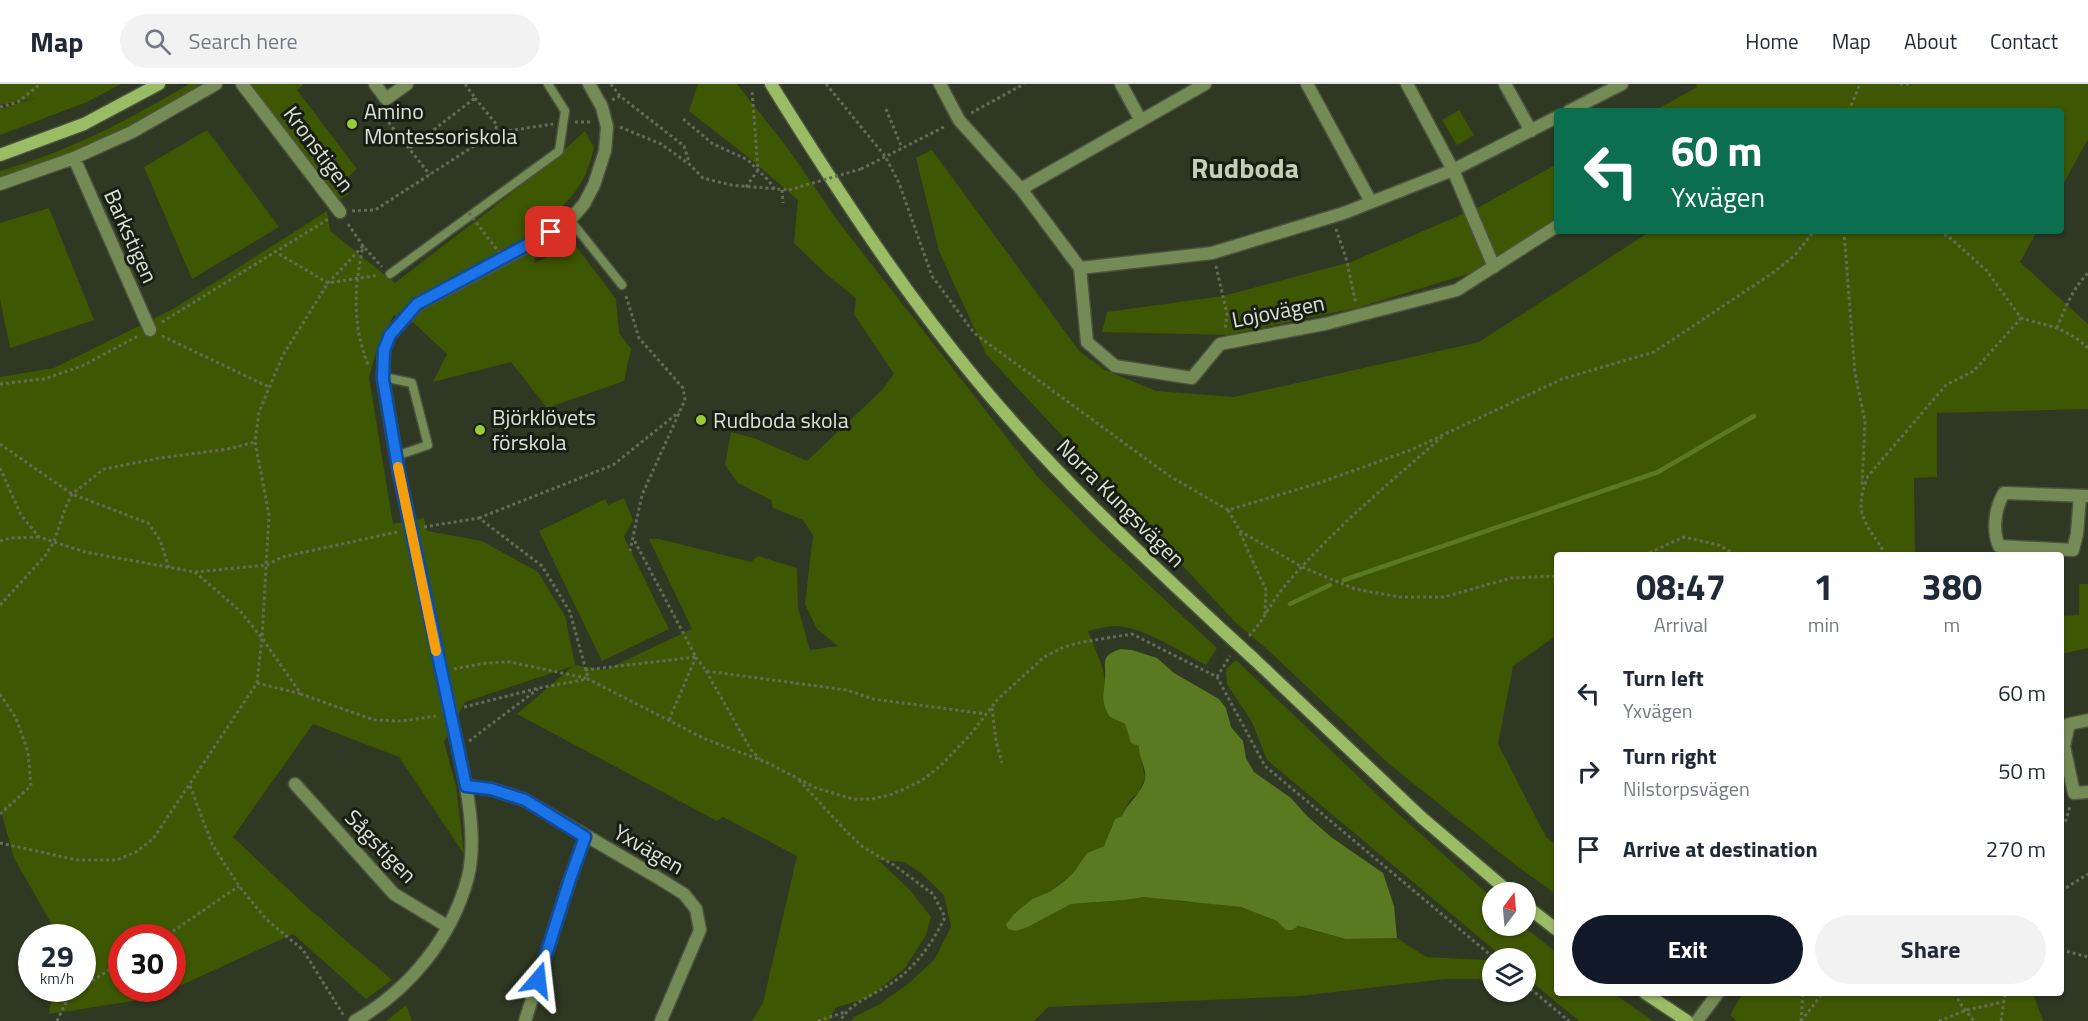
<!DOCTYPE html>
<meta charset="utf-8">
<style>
:root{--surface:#fff;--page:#f2f2f3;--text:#1f2937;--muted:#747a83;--line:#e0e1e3;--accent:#111827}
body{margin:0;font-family:"Titillium Web",sans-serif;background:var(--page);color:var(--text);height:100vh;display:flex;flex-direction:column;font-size:22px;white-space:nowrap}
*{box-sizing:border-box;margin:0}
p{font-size:20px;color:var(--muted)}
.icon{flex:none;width:33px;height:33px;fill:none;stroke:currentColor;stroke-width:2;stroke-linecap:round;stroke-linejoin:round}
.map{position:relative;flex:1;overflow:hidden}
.panel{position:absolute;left:1554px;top:468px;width:510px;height:444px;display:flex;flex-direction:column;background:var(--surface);border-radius:6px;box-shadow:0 2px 4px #0004}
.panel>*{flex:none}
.top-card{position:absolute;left:1554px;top:24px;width:510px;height:126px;border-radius:6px;box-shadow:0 2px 4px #0004;background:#0b6e4f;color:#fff;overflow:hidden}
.needle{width:39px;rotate:16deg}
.tools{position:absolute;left:1482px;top:798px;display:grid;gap:12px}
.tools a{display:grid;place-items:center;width:54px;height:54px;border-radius:50%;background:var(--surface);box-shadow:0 2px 4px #0004;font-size:30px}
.speed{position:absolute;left:18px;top:840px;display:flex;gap:12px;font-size:30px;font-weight:700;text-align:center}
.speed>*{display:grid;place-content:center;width:78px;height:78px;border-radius:50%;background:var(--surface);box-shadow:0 2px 4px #0004;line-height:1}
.speed small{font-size:15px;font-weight:400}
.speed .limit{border:9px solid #d22;background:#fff;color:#111}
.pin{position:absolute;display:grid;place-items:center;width:51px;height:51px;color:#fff;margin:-26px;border-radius:12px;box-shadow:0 3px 9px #0006}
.me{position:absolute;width:66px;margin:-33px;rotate:17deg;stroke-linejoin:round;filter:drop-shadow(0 0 4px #0008)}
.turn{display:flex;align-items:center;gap:21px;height:126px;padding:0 18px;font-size:27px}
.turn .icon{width:78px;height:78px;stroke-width:2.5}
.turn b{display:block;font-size:42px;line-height:51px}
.eta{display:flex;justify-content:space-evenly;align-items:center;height:102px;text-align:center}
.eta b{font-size:36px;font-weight:700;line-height:42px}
.cta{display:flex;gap:12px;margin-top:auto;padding:12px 18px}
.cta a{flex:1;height:69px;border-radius:36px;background:var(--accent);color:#fff;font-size:24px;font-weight:700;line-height:69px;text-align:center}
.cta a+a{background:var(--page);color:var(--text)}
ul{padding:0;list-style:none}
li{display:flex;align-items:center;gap:18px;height:78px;padding:0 18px}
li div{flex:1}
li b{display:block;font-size:22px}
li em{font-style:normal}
header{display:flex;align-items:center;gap:36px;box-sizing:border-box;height:84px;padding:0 30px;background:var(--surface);border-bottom:2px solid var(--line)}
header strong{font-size:28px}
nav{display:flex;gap:33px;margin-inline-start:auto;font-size:21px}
.search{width:420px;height:54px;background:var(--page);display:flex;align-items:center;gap:15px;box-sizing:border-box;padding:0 21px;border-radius:33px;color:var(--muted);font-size:22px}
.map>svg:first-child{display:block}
.green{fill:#3e5703;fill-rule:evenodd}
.water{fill:#5a7920}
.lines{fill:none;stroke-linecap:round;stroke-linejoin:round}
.stream{stroke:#5a7920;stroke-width:4.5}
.lane-casing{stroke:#4b533e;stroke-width:11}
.street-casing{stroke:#4b533e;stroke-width:15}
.secondary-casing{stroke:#4b533e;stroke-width:15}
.path{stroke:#646c59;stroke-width:3;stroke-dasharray:3 3;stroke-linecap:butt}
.lane{stroke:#758b55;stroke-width:8}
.street{stroke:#758b55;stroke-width:12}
.secondary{stroke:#99bc64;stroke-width:12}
.secondary-bridge-casing{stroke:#4b533e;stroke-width:15;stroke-linecap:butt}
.path-bridge{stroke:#646c59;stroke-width:3;stroke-dasharray:3 3;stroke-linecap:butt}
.secondary-bridge{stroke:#99bc64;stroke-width:12}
.route-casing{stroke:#114b97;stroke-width:15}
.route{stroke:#1a73e8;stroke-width:10}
.slow{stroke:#f59e0b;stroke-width:10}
.poi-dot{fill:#99cb36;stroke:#191e14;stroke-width:2}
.labels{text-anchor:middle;stroke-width:6;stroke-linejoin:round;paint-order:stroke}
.poi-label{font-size:22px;fill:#dbe1d3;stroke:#191e14;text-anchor:start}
.street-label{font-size:22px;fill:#dbe1d3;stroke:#191e14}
.district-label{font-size:28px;font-weight:bold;fill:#c4cfb5;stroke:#191e14}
</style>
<header>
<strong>Map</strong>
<div class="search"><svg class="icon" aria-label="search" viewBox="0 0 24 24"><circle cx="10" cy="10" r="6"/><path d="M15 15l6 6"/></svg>Search here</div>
<nav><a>Home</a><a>Map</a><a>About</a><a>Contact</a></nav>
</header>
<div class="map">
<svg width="2088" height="937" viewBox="0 0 2088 937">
<rect width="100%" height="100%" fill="#2f3822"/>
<path class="green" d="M0,0H121L87,18L0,51V25L35,14L0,21Z
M189,0H201C138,42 71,71 0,95V87C67,68 129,36 189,0Z
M249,0H304L297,6L357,85L341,99L349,110L337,117Z
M698,0H737L789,66L837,136L1036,391L1097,453L1217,564L1206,581C1181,568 1153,549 1125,543C1113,540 1100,544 1088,547L1103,585L1110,633L1125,640L1139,662L1145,694L1139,708L1130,716L1122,732L1111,743L1110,752L1104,762L1087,769L1073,789L1051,807L1032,815L1014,830L1007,840L1008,845L1028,843L1071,820L1125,816L1144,813H1162L1184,818H1206L1241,823L1277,837L1346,855L1397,854L1426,873L1486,876L1492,882V901L1479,895H1446L1300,912L1048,923L1034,937H851L854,933L880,920L908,900L934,876L951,843L944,811L921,789L904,778L878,776L910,806L931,833L926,851L905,884L870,913L835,924L829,937H752L763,919L797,772L723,733L717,737L517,630L573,582L465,618L444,658L456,702L464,770L399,673L313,640L233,753L307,823L392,896L366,915L293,850L153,914L49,930L53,905L82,904V854L59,853L14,774L0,724V293L54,284L173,225L327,127L330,147L395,199L549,80L585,47L594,64C586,98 572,118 543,137L534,179L575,161L616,215L619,249L631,265L624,297L547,324L511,278L433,298L447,270L414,239L394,231L378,261L369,293L393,440L424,434L427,447L482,457L538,488L565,532L575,581L605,586L692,545L649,455H659L751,478L758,472L797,484L798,524L810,566L838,562L817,545L805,520L813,451L803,436L773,424L771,416L738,399L725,381L731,348L754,354L807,377L882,306L894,290L854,230L856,214L826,190L794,159L798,116L748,73L689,27ZM122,854H172V904H122Z
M1696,0H2088V55L2061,104V27H1654L1697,3Z
M1459,26L1474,51L1457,61L1442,36Z
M207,46L279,143L192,195L144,83Z
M932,66L1080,268L1105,286L1156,307L1234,313L1479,258L1651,147H2037L2020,178L2088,240V325L1937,329V393L1914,394L1915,471H1557V551L1513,582L1498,660L1546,753L1557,761V811L1513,779L1389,680L1268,566L1236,539L986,270L939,167L916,74Z
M1557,80V135L1471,189L1360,223L1228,251L1102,248L1107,228L1223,212L1351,178L1479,123Z
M49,124L94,236L10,264L0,215V139Z
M624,414L633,436L624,453L669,545L602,577L539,447L605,415L608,421Z
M2079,500H2088V564L2061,570V532L2079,531Z
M1236,576L1385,718L1492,814V842H1523L1557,869V909H1613L1653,937H1579L1526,893V874H1504L1267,676L1252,638L1227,600L1226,585Z
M1743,909H2033L2043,937H1737L1730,931Z
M406,921L412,937H386Z"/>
<path class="water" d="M1121,565L1132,566L1157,574L1174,589L1219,615L1226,624L1231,643L1243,657L1246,674L1254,688L1291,714L1307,732L1331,753L1383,789L1394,822L1397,854L1346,855L1298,842L1292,846H1286L1277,837L1241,823L1144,813L1125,816L1071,820L1028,843L1016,847L1008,845L1006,840L1014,830L1032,815L1051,807L1063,798L1073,789L1087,769L1104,762L1115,735L1122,732C1128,718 1142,709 1145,695C1147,684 1138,673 1139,662L1131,659L1125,640L1110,633C1100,617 1104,611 1105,595C1106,579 1100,571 1121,565Z"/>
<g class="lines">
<path class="stream" d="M1344,496L1658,388L1754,332
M1290,520L1330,501"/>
<defs>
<path id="lane" d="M570,136L622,201
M390,190L559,67L565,27L548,0
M384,293L412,299L428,361L396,372"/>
<path id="street" d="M242,0L340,128
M375,0L386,15L407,0
M940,0L959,36L1021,105L1080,184L1087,258L1115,282L1192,294L1220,260L1325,240L1457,206L1557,142
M1121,0L1140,35
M1307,0L1371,118
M1407,0L1453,86L1494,183
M1505,0L1531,47
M1569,27L1622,0
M74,74L150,246
M0,100L74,74L132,48L216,0
M1021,105L1205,0
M1080,184L1212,169L1344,129L1453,86L1557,33
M2080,412L2077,450L2073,466L1999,462C1992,446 1995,424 2004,409L2088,412
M2088,636L2069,640L2064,662L2074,709L2088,708
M295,700L394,810L447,842
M466,702L491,705L525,716L655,792L684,810L696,825L700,846L661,937
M355,937C409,906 452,854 468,793C475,764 471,731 466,702L399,389L383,295L384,266L390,251L417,221L532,160L570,136L584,120L594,101L605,67L607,43L602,23L589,0
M525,937L570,795L585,753
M1697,937L1718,909"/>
<path id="secondary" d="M771,0C834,101 899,202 975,294C1049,384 1134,464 1219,543
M0,71L84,40L159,0
M1255,576L1421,733L1509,808
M1526,822L1557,846
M1645,909L1687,937"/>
</defs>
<use href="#lane" class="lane-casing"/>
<use href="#street" class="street-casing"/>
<use href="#secondary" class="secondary-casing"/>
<path class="path" d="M611,0L620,12
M826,0L885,72L899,99L932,192L974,249L1168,391L1228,426L1316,400L1411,366L1562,295L1654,268L1774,188L1795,171L1814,147
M1900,0H1910
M475,14L497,41L494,49
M612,16L620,12L684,62L689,78
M0,23L18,18L40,0
M886,25L902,64
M1849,27L1860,0
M381,29L430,91
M971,29L1024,0
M683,35L713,60L748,76L769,97L775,106
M575,38H592
M620,43L661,60L689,80L703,94L731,101L789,106
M410,64L475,14L465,0
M861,85L946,42
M746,103L758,86L752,6
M782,106L783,119
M352,127L375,126L494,49L553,40
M348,140L363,162C354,206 352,239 368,281
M1336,145L1346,174L1356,220
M1844,147L1855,290L1865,337L1862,402
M1939,147L1949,153L1987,187L2021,234L2057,244L2075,253L2088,264
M274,167L328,199L379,191
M1216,182L1227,230L1225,246
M626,212L639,254L683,304L685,316L642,411L630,467
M162,238L330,134
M2057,244C2065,224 2073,204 2088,189
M162,252L269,303
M0,300L44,295L82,282L138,252
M0,360L72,410L148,439L160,456L169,484
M0,384L21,431L39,453L85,468L195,488L241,528L262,554L301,610L374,636L402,637L436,632
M1228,426L1240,447L1302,483L1355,505L1399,513H1444L1511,494L1557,492
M479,434L613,381L679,328
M424,443L479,434L542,482L570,528L588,594
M1240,449L1266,506L1265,530
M0,457L11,454L39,453
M1644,471L1684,453L1719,461L1736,471
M1886,471C1866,438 1852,431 1868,392L1946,301L1974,287L2021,234
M195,488L267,481L282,473L397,448
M0,521L45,472L54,458L65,425L72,410L104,385L160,374L228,365L255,358
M1249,552C1263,538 1271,518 1284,503C1331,447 1387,401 1442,353
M696,573L706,587L847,606L873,615L986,630
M454,585L486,579L510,578L586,594
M585,586L696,573L634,456
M706,587L751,666L760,675
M1217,593L1230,572
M257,599L301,610
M0,610L16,634L28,668L31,702L0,730
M464,623L539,604L588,595L703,654L768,679L816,704L853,715H872L893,710L921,697L939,683L970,651L997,616L1044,573L1064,563L1083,558L1132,550L1217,593L1265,682L1494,874
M992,624L996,657L1002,679
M669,636L696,573
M469,657L538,605
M799,696L845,746L863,763L894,781L933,810L945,833C934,856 920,877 900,893C881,909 852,916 840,937
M190,702L212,760L239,802L266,835L303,866L344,932
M2061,742L2066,736L2070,722
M0,759L77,776H117L136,768L153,755L257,599L262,554L269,431L255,358L259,328L283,271L328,199L363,162L382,183
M2061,807L2088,790
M163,854L239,802
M2061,866L2088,873
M1526,901L1569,937
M82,903L122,878
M1955,909L1960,919L1974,937
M57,937L67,916L80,904
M818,937L845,928
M1801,937L1823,909
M1801,937L1803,909
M1939,937L1967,926L2003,918
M2001,937L2005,909"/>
<use href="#lane" class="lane"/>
<use href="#street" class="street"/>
<use href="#secondary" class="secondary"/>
<defs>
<path id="secondary-bridge" d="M1219,543L1255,576"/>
</defs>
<use href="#secondary-bridge" class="secondary-bridge-casing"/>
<path class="path-bridge" d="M789,106L861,85
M469,129L504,175"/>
<use href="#secondary-bridge" class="secondary-bridge"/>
</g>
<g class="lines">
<defs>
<path id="route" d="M538,896L570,795L585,753L525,716L491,705L466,702L399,389L383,295L384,266L390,251L417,220L551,148"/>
</defs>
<use href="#route" class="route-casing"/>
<use href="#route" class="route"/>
<path class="slow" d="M398,383L436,567"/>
</g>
<g class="poi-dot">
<circle cx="352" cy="40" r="6"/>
<circle cx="701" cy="336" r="6"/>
<circle cx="480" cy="346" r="6"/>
</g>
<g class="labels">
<g class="poi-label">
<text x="364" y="35">Amino<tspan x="364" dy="25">Montessoriskola</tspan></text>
<text x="492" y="341">Björklövets<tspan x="492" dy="25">förskola</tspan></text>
<text x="713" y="344">Rudboda skola</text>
</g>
<g class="street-label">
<text transform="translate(319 65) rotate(53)" y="8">Kronstigen</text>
<text transform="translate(131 152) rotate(66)" y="8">Barkstigen</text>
<text transform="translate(1278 227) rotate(-11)" y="8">Lojovägen</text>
<text transform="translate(1121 419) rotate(45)" y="8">Norra Kungsvägen</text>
<text transform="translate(381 762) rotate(46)" y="8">Sågstigen</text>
<text transform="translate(649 765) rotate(30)" y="8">Yxvägen</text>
</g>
<g class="district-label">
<text x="1245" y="94">Rudboda</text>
</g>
</g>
</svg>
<div class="tools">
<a><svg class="needle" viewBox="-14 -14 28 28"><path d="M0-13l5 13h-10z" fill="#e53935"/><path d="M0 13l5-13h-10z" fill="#747a83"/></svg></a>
<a><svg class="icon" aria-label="layers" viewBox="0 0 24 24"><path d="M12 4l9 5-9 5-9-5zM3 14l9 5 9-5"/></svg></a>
</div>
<div class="speed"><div>29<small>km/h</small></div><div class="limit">30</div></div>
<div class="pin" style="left:551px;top:148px;background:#d93025"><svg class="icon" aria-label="arrive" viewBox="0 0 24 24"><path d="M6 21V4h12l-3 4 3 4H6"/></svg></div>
<svg class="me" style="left:538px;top:896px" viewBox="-20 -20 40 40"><path d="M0-17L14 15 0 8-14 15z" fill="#1a73e8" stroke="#fff" stroke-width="4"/></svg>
<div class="top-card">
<div class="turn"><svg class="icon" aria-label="left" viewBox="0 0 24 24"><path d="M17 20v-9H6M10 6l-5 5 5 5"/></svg><div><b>60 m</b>Yxvägen</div></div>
</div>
<section class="panel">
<div class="eta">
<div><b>08:47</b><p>Arrival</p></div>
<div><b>1</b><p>min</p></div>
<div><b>380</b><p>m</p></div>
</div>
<ul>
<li><svg class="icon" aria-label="left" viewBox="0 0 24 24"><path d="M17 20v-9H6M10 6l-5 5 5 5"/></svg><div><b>Turn left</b><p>Yxvägen</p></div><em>60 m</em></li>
<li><svg class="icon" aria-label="right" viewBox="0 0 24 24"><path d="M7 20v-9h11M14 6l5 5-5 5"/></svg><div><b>Turn right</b><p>Nilstorpsvägen</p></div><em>50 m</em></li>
<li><svg class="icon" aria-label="arrive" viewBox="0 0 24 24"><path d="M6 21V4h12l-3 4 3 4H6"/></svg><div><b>Arrive at destination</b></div><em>270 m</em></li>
</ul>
<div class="cta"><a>Exit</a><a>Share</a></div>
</section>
</div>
